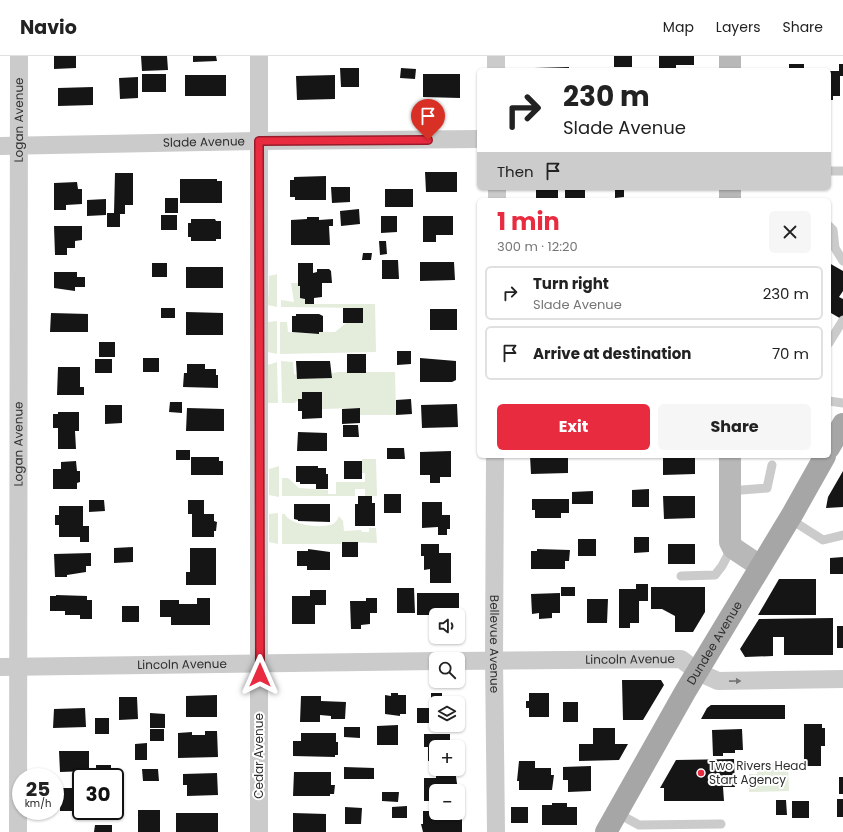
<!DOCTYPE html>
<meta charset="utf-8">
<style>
:root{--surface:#fff;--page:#f6f6f6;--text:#222;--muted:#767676;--line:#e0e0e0;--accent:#e92b40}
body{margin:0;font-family:Poppins,sans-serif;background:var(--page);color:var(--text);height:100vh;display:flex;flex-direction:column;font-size:15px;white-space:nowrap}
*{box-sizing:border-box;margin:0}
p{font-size:13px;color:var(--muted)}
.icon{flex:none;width:22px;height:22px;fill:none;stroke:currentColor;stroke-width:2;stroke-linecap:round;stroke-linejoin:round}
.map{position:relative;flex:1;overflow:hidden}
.sheet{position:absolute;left:477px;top:142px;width:354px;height:260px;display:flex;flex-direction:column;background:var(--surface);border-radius:6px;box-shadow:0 1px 3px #0004}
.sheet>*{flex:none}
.top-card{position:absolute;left:477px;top:12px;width:354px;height:122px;border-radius:6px;box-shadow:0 1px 3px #0004;background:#fff;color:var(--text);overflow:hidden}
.fabs{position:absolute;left:429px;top:552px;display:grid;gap:8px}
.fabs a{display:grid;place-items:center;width:36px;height:36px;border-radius:6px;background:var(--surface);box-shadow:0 1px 3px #0004;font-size:20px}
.speed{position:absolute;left:12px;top:712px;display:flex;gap:8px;font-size:20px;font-weight:700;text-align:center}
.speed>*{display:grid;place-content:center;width:52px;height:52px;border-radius:50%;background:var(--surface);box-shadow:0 1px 3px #0004;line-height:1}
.speed small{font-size:10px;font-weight:400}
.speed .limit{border:2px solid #111;border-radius:6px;background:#fff;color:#111}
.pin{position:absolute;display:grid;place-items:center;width:34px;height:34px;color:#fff;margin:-41px -17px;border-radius:50% 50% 50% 0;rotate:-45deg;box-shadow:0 0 4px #0007}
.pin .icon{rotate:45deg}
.me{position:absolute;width:44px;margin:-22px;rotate:0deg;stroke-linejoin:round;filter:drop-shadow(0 0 3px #0008)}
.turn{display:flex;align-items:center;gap:14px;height:84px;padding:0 20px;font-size:18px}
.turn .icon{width:52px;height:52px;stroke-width:2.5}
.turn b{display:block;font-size:28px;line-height:34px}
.then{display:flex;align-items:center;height:38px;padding:0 20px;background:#0003;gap:8px;font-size:15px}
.round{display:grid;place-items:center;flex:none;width:42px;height:42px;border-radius:6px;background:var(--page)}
.head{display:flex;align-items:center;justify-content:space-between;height:68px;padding:0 20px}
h1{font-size:24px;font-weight:700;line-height:30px;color:var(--accent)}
.button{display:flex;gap:8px;margin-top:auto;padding:8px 20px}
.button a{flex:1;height:46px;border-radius:6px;background:var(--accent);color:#fff;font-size:16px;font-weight:700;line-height:46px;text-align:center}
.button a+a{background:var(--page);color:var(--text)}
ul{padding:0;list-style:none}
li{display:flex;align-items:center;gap:12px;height:54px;margin:0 8px 6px;padding:0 12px;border:2px solid var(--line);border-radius:6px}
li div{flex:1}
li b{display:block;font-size:15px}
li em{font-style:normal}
header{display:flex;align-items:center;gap:24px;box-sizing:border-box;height:56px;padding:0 20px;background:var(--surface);border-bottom:1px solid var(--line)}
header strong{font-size:19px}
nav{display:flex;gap:22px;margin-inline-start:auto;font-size:14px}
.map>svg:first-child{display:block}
.green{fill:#e4ecdb}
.building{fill:#151515}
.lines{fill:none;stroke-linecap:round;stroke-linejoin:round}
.lane{stroke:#cbcbcb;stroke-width:9}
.street{stroke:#cbcbcb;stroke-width:18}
.secondary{stroke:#b8b8b8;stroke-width:22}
.primary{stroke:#a6a6a6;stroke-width:22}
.oneway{fill:#757575}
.route-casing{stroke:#971c2a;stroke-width:10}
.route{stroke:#e92b40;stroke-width:7}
.poi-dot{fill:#e92b40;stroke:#fff;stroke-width:1.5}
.labels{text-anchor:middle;stroke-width:4;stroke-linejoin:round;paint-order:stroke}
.street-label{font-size:12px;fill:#2e2e2e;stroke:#fff}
.poi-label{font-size:12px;fill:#2e2e2e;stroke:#fff;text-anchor:start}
</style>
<header>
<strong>Navio</strong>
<nav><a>Map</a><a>Layers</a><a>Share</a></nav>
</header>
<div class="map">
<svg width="843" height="776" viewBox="0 0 843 776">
<rect width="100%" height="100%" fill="#fff"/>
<path class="green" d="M277,218V251L268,249L269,220Z
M291,227H298L305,243V248H375L376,296L280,298V266H287L288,276L318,278L319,276H335L346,267H362V252L281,251V244L294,246Z
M277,265V298L268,296V266Z
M281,305L293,306L294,318L297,319V322H332V317L339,316H395L396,359H360L359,352L322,353L321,336H302V343L294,347H282Z
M277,306L278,347H268V309Z
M362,403H376L377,440H365V433H355V440H282V422H288L299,432L328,434V438H336V426H365V417H362Z
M279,410V441L269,439V413Z
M278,457V488L269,486V458Z
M282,458H285C289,469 322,473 333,468C336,466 338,463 339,460L343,465L344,475L361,474L362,476H369V472H376L377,487L341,486V488H282Z
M757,707H788L789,735L749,736V718H757Z"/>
<path class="building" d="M54,0H76V12L54,13Z
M141,0H167L168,14L142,15Z
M193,0H216L217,5L193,6Z
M614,0H632V11H614Z
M659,0H694V9H676V14L659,13Z
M789,8H804V14H789Z
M839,8H843V20H840V40H833V44H829V15H839Z
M569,11V14H534V12Z
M340,12H359V31H341Z
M401,12L416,13L415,23L400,22Z
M142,18H166V36H142Z
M423,18H460V42L423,41Z
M185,19H226V40H185Z
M335,19V43L297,44L296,20Z
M138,21V42L120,43L119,22Z
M93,31V49L58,50V32Z
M425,116H457V136H426Z
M115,117H133V149H125V158H120V171H107V157H114Z
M326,120V144H295V141H290V124H294V121Z
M180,123H217V125H222V147H180Z
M77,126L78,133H82V148L66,149V154H54V127Z
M331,131H350V146L332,147Z
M536,132H558V144H536Z
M615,132H624V141L615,142Z
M385,133H413V151H385Z
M565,134H585V144H565Z
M165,142H178V157H165Z
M106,143V159L87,160V144Z
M359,153L360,168L341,170L340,155Z
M161,159H177V174H161Z
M381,160H397V176L381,177Z
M423,160H453V179H436V186H423Z
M307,161H319V164L333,163V170H329L330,189H291V164L307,163Z
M191,163H215L216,165H221V183H216V185H191V181H188V167H191Z
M54,170H82V184L75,185V192H67V199H55Z
M379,185H386L387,198L380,199Z
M363,197H372L371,204H362Z
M382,204H398L399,223H382Z
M420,206H454L455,224L420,225Z
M152,207H167V221H152Z
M298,207H313V217L317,216V213H329L331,215L332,227H322V241L314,242V248H305V243L300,242V230H298Z
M829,207L843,215V235L839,241L843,243V264L831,257L829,260Z
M186,211H223V232H186Z
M54,216H77V221H85V231H75V235L54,232Z
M161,252H175V262H161Z
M343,252H363V267H343Z
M430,253H457V274H430Z
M186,256L223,257V279H186Z
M51,257L88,258V276H50Z
M296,258H319L323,260V276H319V278L292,276V260H296Z
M99,286H115V301H99Z
M397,295H411V308L397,309Z
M347,298H366V317H347Z
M143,302H159V316H143Z
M420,302L456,305V324L452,326H420Z
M95,303H112V317H95Z
M296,305H330L332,322L297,323Z
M187,308H205V313H216V319H218V332L183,331L184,317H187Z
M58,311H80V331H84V339H57Z
M302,336H322V362L302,363V355H298V343H302Z
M411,343L412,358L396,359V344Z
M170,346H182V357L169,356Z
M457,348L458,371L422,372L421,349Z
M105,349H122V367L105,368Z
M187,352L224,353V375H186Z
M360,352V367L342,368V353Z
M58,356H79V375H75L76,393H58V372H53V358H58Z
M343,369H358L359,381H343Z
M298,376L327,377V395H297Z
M387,392H404L405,403H387Z
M176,394H190V404H176Z
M451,395V421H440V427H430V419H420V396Z
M530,400H568V417L531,418Z
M663,400H695V418L663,419Z
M191,401H219V405H223V419H191Z
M76,405L77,415H80V426L77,427V433H53V413H61V406Z
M344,405H362V423H344Z
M296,410H318V412H326V418H328V433H316V428H300V426H296Z
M843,415V451L826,452L828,441Z
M649,433V451H632V434Z
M593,435V448H572V436Z
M384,438H401V457H384Z
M358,440H372V447H375V470H355V448H358Z
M663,440H695V462L664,463Z
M532,443H569V457H561V462H535V454H532Z
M89,444H104L105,455L89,456Z
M188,444H204V458H214V465L217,466L216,475H214V481H192V458H188Z
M422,446H442V459H450V473H447V479H438V471L422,472Z
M294,448H330V466L298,465V464L294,463Z
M59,450H83V470H89V486H80V481H59V469H55V459H59Z
M634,481H649V496L634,497Z
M578,483H596V500H578Z
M342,486H358V501H342Z
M421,488H439V497H451V527H430V513L424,514V500H421Z
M668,488H695V508H668Z
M133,491V506L114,507V492Z
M190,492H216V529H186V516H190Z
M308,493L330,496V514H307V510H297V495H308Z
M537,493L570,494L569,505H565V513H531V495H537Z
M91,497V510H86V516L67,519V521H55L54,498Z
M843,501V518H830V502Z
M779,523H816V559H758Z
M636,528H648V545H639V567H630V572H619V533H636Z
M561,531H575V540H561Z
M651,531H705V556L693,576H675V560L662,553H651Z
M397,532H414L415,557H397Z
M310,534H326V549H315V568H292V540H310Z
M417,537H459V559H417Z
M560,537V557H552V562L539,563V557L532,558L531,538Z
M56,539L87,540V544H92V563H80V559H65V555H50V540H56Z
M197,542H210V569H171V561H160V544H179V548H197Z
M366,542H377V557H370V568L361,569V573H351L350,545H366Z
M587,543H608L607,567H587Z
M122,550H139V566H122Z
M833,562V599H784V581H773V600L745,601L740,593L759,563Z
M837,570H843V592H837Z
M622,624H661L664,629L643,664H623Z
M391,637H398V639H406V658H400V660L385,658V639L391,640Z
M431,637H442V641L457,642V647H436V663H431Z
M529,637H549V661H529V652H526V645H529Z
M217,639V661H186V640Z
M301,640H321V645L346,646L345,663H331V660L320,659V666H300Z
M119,641H137L138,663L119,664Z
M563,646H578V666H563Z
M711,649H785V663H701L707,652Z
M85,652L86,671L53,672L54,653Z
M417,652H430V667H417Z
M150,657L165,658V672H150Z
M95,662H109V678H95Z
M804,668H822V672H825V690H821V710H804Z
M398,669V689H377V670Z
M344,671H360V682L344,681Z
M593,672H615V688H628L619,704L579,705V688H593Z
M150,673H164V685H150Z
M742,673L743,694H735V697H723V700H713L712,674Z
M205,675H217L218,701L178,702V677L192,676V679H205Z
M301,677H336V686H338V699H335V701L293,700V685H301Z
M424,678H450V687H453V691H436V705H428V691H424Z
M147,687V704H135V688Z
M59,695H89V715L60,716Z
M734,703L735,731H723L724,745H664V732H660L676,704Z
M519,705H535V712H551V719H554L552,734H519V725H517Z
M741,707L750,708V712H741Z
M96,709H111V721H96Z
M591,710V735L568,736V724H563V711Z
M344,711L374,712V723H344Z
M142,713H158L159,725H143Z
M436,713H455L458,735H436V745H424V722H436Z
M294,716H331V729H335L334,738H330V740H293Z
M217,717L218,739L187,740V729H183V718Z
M839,721H843V738H839Z
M61,732H81V755H60V751H55V735H61Z
M382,736H399L398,746L382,745Z
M837,743H843V761H837Z
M776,744H786L787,759H776Z
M792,745H809V762H792Z
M552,747H567V751H577V769H542V749H552Z
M407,750V762H392V751Z
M345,751L362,752L361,768H345Z
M511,751H528V767H511Z
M138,754H160V776H138Z
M423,755H436V757H459V763H462V776H423L421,768H423Z
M176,757H218V776H176Z
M293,757L326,758V776H293Z
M95,769H112V776H94Z"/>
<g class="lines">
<path class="lane" d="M829,115H843
M829,170L833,174L835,192L843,205
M829,287L843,264
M829,345L843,347
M729,435L767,432L772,409
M790,463L823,484L843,479
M681,520L715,519L722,510L732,491
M617,757L639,769L721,768"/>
<g class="street">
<path d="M259,0V776"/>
<path d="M496,0V14"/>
<path id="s1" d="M0,90L259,85L479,83"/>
<path d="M497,144V132"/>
<path id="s2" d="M495,400L494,604L496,776"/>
<path id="s3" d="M458,605L681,603L698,616L718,625L843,623"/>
<path id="s4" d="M0,611L436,605"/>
<path id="s5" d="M18,776L19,0"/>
</g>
<path class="secondary" d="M730,14V0
M730,132V144
M730,400V486L733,492L760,510"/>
<g class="primary">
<path d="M829,392L843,368"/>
<path id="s6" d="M606,776L685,636L793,457L825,400"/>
</g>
</g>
<defs><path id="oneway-solid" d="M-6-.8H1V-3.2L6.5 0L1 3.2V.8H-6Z"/></defs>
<use class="oneway" href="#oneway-solid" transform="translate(735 625) rotate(-1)"/>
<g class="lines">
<defs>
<path id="route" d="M260,619L259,85L428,84"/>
</defs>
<use href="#route" class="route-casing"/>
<use href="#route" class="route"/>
</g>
<circle class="poi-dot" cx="701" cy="717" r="4"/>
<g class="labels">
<g class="street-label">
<text dy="4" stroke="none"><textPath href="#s5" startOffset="712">Logan Avenue</textPath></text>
<text dy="4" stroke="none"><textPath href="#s1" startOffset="204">Slade Avenue</textPath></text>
<text dy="4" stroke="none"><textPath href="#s5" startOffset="388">Logan Avenue</textPath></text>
<text dy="4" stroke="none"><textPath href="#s6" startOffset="218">Dundee Avenue</textPath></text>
<text dy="4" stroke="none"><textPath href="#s2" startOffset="188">Bellevue Avenue</textPath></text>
<text dy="4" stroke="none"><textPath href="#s3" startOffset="172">Lincoln Avenue</textPath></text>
<text dy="4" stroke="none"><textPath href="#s4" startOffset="182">Lincoln Avenue</textPath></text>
<text transform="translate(259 700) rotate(-90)" y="4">Cedar Avenue</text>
</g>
<g class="poi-label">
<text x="709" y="714">Two Rivers Head<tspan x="709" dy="14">Start Agency</tspan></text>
</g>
</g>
</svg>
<div class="fabs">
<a><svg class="icon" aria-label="sound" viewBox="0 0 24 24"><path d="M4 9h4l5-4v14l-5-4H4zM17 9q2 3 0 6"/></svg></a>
<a><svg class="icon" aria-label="search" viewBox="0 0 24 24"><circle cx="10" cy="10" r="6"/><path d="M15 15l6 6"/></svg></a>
<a><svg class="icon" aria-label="layers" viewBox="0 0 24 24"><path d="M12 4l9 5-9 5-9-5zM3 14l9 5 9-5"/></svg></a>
<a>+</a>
<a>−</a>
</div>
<div class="speed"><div>25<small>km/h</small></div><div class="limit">30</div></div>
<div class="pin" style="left:428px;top:84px;background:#d93025"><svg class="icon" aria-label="arrive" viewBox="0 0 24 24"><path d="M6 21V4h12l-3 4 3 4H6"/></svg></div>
<svg class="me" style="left:260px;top:619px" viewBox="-20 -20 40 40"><path d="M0-17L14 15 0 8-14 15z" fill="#e92b40" stroke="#fff" stroke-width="4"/></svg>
<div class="top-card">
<div class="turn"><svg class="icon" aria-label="right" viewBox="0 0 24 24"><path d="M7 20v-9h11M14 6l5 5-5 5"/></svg><div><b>230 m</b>Slade Avenue</div></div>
<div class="then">Then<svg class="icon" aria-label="arrive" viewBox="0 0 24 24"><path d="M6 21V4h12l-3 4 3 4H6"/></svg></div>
</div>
<section class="sheet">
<div class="head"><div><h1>1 min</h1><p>300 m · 12:20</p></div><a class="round"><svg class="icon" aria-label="close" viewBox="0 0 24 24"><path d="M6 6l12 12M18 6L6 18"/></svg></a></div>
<ul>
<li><svg class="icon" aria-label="right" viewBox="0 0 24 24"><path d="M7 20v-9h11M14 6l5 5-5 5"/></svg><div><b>Turn right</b><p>Slade Avenue</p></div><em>230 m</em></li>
<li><svg class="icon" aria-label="arrive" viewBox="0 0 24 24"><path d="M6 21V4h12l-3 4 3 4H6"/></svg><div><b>Arrive at destination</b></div><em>70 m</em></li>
</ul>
<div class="button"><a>Exit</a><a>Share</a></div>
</section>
</div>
